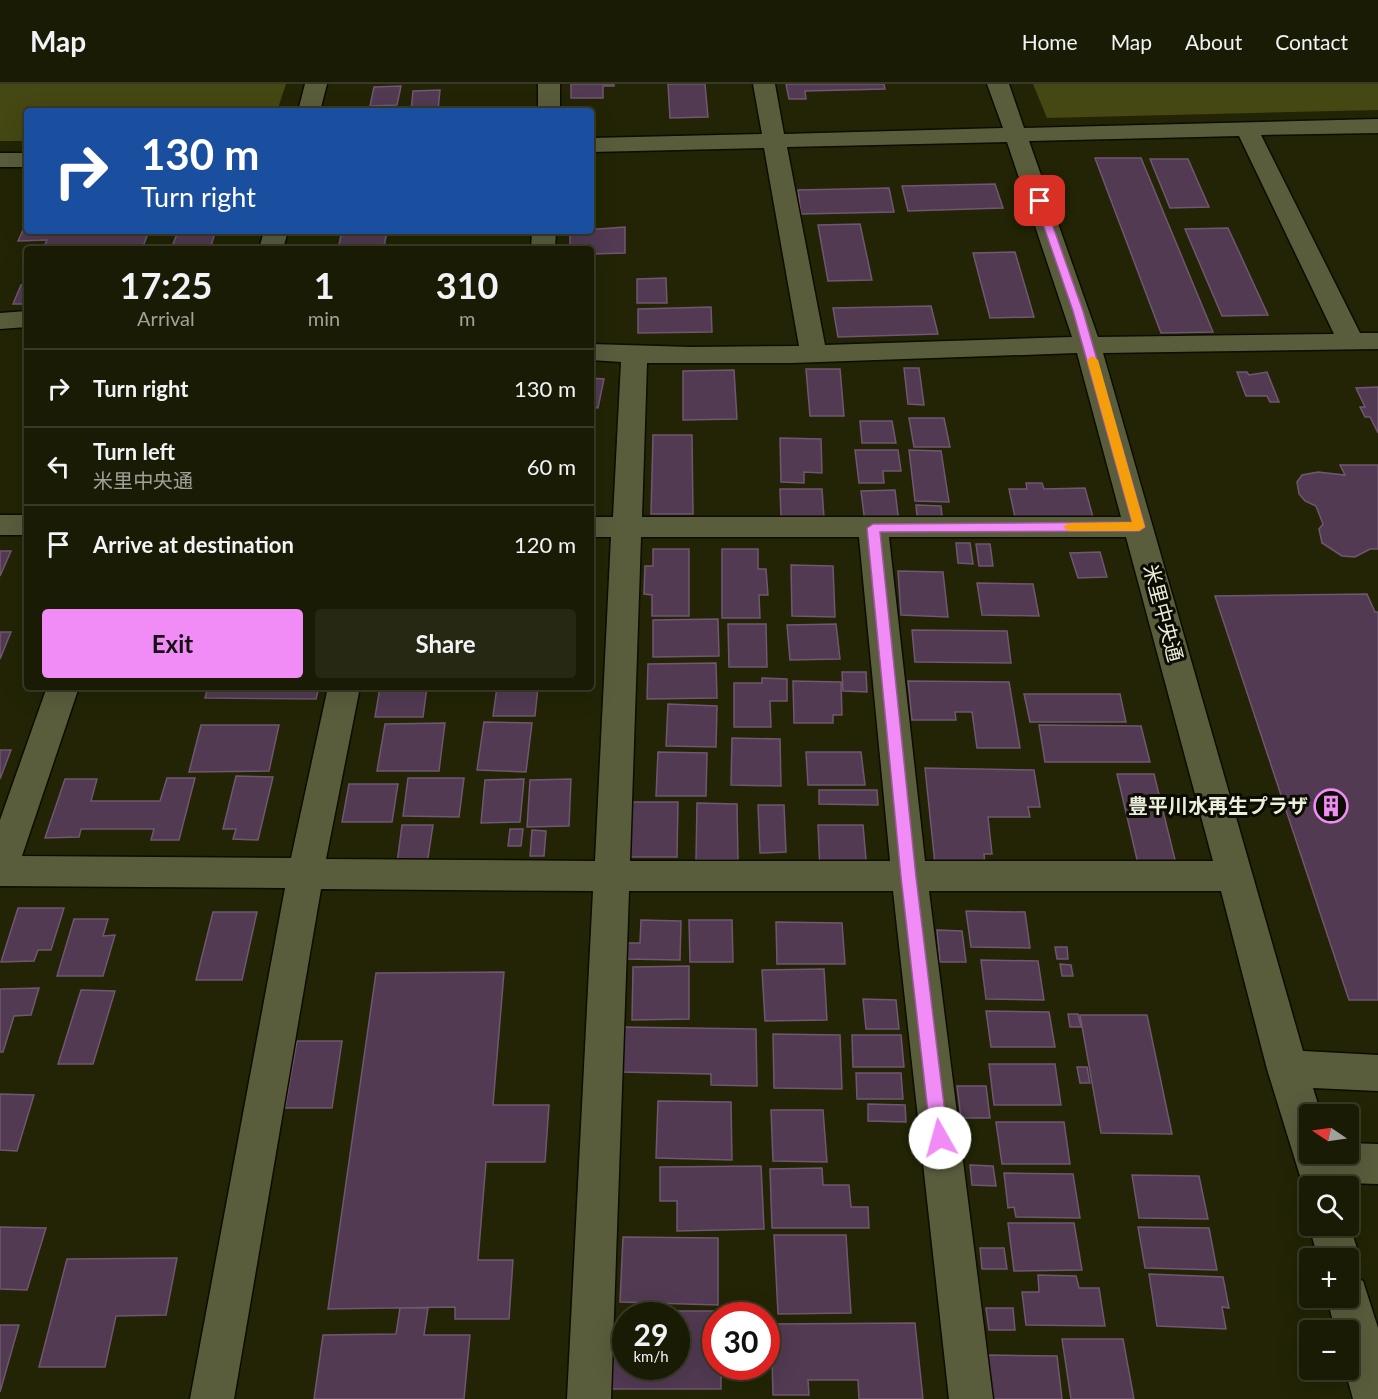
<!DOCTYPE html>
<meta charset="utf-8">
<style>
:root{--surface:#1a1b04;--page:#272813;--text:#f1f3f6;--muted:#9fa19a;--line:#383926;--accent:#f18bf5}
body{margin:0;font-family:Lato,"Noto Sans JP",sans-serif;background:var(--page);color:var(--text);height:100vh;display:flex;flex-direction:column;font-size:22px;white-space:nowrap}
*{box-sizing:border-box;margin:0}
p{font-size:20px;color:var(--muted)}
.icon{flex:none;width:33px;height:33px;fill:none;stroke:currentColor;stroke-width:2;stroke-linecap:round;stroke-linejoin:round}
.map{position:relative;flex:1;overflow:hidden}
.details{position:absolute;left:24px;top:162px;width:570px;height:444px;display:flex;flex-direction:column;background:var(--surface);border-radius:6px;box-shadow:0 6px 24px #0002,0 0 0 2px var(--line)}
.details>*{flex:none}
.top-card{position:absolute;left:24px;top:24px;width:570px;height:126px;border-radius:6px;box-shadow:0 6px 24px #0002,0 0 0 2px var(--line);background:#1a4fa0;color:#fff;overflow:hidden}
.needle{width:39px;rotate:283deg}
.controls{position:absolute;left:1299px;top:1020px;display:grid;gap:12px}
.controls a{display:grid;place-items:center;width:60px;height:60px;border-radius:6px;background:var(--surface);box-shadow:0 6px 24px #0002,0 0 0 2px var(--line);font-size:30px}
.speed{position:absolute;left:612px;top:1218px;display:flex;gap:12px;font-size:30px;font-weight:700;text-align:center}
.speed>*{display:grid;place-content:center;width:78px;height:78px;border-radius:50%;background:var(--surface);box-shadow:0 6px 24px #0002,0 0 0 2px var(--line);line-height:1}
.speed small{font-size:15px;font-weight:400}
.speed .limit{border:9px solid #d22;background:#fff;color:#111}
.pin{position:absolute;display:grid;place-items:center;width:51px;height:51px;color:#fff;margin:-26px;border-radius:12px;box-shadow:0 3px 9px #0006}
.me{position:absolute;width:66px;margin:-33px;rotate:353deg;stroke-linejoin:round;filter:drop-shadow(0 0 4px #0008)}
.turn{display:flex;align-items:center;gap:21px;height:126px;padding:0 18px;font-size:27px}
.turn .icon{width:78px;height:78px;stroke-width:2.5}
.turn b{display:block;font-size:42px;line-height:51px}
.eta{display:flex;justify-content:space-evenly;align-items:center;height:102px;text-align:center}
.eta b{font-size:36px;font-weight:700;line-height:42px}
.action{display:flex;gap:12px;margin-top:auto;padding:12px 18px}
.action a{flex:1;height:69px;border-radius:6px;background:var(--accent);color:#111;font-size:24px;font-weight:700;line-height:69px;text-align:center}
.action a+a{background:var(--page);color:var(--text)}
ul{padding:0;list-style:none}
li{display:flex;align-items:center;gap:18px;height:78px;padding:0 18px;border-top:2px solid var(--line)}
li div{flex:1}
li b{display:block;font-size:22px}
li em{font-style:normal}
header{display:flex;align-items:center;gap:36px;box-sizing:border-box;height:84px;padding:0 30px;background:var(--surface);border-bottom:2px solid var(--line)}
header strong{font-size:28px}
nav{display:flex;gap:33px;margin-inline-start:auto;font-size:21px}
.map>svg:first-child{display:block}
.green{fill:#454812}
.building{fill:#513a52;stroke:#6f5770;stroke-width:1.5;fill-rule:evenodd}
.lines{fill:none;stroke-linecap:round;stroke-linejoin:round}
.minor-casing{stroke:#0c0d00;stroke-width:3}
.minor{fill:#5a5d3c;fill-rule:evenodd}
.route{fill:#f18bf5;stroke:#9d5a9f;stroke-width:1.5}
.slow{fill:#f59e0b}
.labels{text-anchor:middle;stroke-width:6;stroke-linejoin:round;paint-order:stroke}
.street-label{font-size:20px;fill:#ebeedb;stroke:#0c0c02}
.poi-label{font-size:20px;font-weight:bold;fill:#ebeedb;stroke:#0c0c02;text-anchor:end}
</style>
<header>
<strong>Map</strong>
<nav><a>Home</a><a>Map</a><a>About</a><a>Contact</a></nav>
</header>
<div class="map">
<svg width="1378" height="1315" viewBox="0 0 1378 1315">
<rect width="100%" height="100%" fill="#222405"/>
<path class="green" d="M0,0H286L277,27H27V57H0Z
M1033,0H1378V26L1047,34Z"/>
<path class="building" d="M571,0H614V2H603V14H571Z
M668,0H705L708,33L670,34Z
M786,0H884L885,5L805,7L806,15H789Z
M401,2L397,21L370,22L374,3Z
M440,6L438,27H411L413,7Z
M1095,74H1141L1213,248L1161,249Z
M1150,75H1188L1209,123L1170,124Z
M995,100L1003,124L908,127L902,102Z
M889,104L894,128L801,130L798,106Z
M860,140L872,196L828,197L818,141Z
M25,142L27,147H149L142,165H43L47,156L18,157Z
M625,143V169L591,170V165H570V147Z
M1228,144L1268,231L1222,232L1185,145Z
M342,147H387L384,163L338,165Z
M215,149L210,165H171L177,150Z
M1015,168L1034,233L990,234L973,169Z
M666,194L667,219H637V195Z
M21,201H27V220H13Z
M931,222L938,250L838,253L833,224Z
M711,223L712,248L638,249V225Z
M904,284H919L924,321L908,320Z
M806,285H840L844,332H810Z
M734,286L737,335L683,336V287Z
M1237,288H1247L1249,291L1267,288L1279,318H1270L1267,312H1246Z
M591,294L604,295L598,324L591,323Z
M1378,303V349L1370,333H1365L1360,323H1365L1356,304Z
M909,334H944L950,363H914Z
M860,337H892L896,359H862Z
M653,351H692L693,430H651Z
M780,354L821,355L822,389L804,388V399L781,398Z
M855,366H898L901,387H883L884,399H859Z
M909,366L941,367L949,418L915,417Z
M1340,381H1378V465H1370L1355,473L1342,472L1322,459L1319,445L1323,440L1316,422L1305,417L1299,410L1297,398L1302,391L1318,388L1345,391Z
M1026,399H1042L1044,405L1085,404L1094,437L1016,438L1009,405H1027Z
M780,405H822L824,434L781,433Z
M895,406L899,439H865L861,407Z
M916,421L941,422L943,442H918Z
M956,459H970L973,480L958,479Z
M976,460H990L993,482H979Z
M653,465H689V532H652V511L644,510L645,482H653Z
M722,465H758V485H766L768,511H759L760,534H722Z
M0,467H11L0,492Z
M1100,468L1107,493L1078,494L1070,469Z
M791,481L833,482L835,533L792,532Z
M898,487L943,488L948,533L901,531Z
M977,499L1033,500L1039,532L982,531Z
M1367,510L1375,528H1378V916H1349L1215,512Z
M718,535L719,572L653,573V536Z
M728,540H766L767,583H729Z
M836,540L840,575L790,576L787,541Z
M912,546L1007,547L1011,579L915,578Z
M0,548H11L0,575Z
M716,579L717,614L647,615L648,580Z
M842,588H866L867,608L843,607Z
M762,594L787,595V617H770L771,643H734V599H762Z
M793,597L841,598L842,631H833V639H794Z
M908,597L1009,598L1020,664H977L972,628H955L956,636H912Z
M208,603H319L316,615L205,614Z
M380,603H427L423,633H375Z
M497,603H538L535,632H493Z
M1024,610H1120L1126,638H1030Z
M668,620L717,622L716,663L666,662Z
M484,638L532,639L526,688L477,686Z
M445,639L439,687H377L385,640Z
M201,641H279L269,687L189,688Z
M1039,641L1141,642L1150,678H1045Z
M732,654L780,655L781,702L731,701Z
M0,666H11L0,695Z
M658,668L707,669L706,712H656Z
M806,668H861L865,701H808Z
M925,684L1034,686L1040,723H1028L1030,733H988L992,770H984L985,781L935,780Z
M1117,690H1154L1177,784H1139Z
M236,692L273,693L258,756L233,755L236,745H223Z
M167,694H195L179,756H151L154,745H81L79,753L45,754L65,695H97L91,717H160Z
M408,694H464L459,733L403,732Z
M524,695L520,738L481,739L485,696Z
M571,695L569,742L527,743L530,696Z
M349,700H398L392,738H342Z
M819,706H877L878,721L819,720Z
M630,718H678L677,773H628Z
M697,719L737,720L738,776H696Z
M758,721H784L786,768L760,769Z
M402,741H433L426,787H396Z
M818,741H863L867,787H820Z
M510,745H523L521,762H508Z
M532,746L546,747L544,772H530Z
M18,824H64L51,866H38L34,877L1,878Z
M966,827L1025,828L1030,864L971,863Z
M213,828H257L242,896H196Z
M74,835H108L103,852L115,851L103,892H57Z
M641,836L681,837L680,876L626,875L627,859H640Z
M689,836H732L733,878H690Z
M776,838L842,839L845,880H777Z
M937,846L962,847L966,878H940Z
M1055,863H1067L1068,875H1057Z
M981,876L1038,877L1044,916L986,915Z
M1060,880L1071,881L1073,892H1062Z
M689,882V935L632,936L633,883Z
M824,885L827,936L765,937L762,886Z
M504,888L493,1021H549L545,1078H486L478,1176H513L509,1235H455V1223L328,1225L376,889Z
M39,904L31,931L14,932L3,968H0V905Z
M81,906L115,907L93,980H58Z
M863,915L896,916L899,945H866Z
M986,927L1049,928L1055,963H991Z
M1068,930H1078L1081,943H1070Z
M1080,931H1147L1172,1050L1101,1049Z
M621,943L756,945L757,1002L711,1001V990L620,988Z
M773,950L840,951L842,1005L774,1004Z
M852,951H901L904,983H853Z
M297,957H342L332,1024H285Z
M989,980H1055L1061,1021H994Z
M1077,983H1087L1090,999H1080Z
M856,989H901L903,1015H857Z
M957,1002H986L990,1034H961Z
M0,1010L34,1011L17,1067L0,1066Z
M658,1017L731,1018L732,1076L656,1074Z
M868,1020L905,1021L906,1038L868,1037Z
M771,1026H823L827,1078L773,1077Z
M996,1038H1064L1070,1080H1002Z
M970,1081L993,1082L996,1102L972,1101Z
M761,1082L764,1145L677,1147V1117H660V1083Z
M822,1084L823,1101H849L851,1123H868L869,1144H772L770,1085Z
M1004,1089L1073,1090L1080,1134L1016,1133L1014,1123L1008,1124Z
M1132,1091L1199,1092L1208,1135L1139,1134Z
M1008,1139H1074L1082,1186L1014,1187Z
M0,1143L46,1144L27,1206L0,1205Z
M1138,1143L1209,1144L1217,1186L1145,1184Z
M774,1151H846L851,1229L778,1230Z
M623,1153L718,1154V1221L620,1218Z
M980,1164H1004L1007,1185H982Z
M177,1174L166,1231L116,1232L105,1283H39L67,1175Z
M1149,1190L1223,1193L1229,1224L1222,1223L1226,1245L1157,1242Z
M1038,1191L1076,1192L1079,1204H1099L1105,1242L1026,1241L1022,1208H1039Z
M400,1224H428L424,1251H470L464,1315H314L323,1251L396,1250Z
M986,1224H1013L1015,1246H989Z
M626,1227H721V1232H716V1282H721V1305H603L604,1267H625ZM626,1232H676V1282H626Z
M915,1239L923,1315H859L858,1296H808L809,1311H773L771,1240Z
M0,1241H19L0,1308Z
M1062,1255H1123L1134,1315H1071Z
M988,1271L1057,1272L1062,1315H993Z"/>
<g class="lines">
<defs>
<path id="minor" d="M305,0H327L320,27H298Z
M538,0H560V27H538Z
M753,0H775L784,50L1003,44L987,0H1009L1024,44L1378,35V49L1261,51L1360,249H1378V265L1103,269L1303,967L1378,971V1007L1313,1004L1321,1030H1310V1070H1348V1059L1378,1060V1100L1314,1098L1300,1092L1267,985L1221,807H929L993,1315H949L893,807H629L611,1315H567L593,807L321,805L234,1315H190L285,804L0,802V736L47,603H79L22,772L291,774L328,603H360L326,775L595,777L611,453H591V433H613L621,278L591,276V260L691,263L799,262L764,64L591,68V54L762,50ZM1239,52L1334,250L1098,253L1029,57ZM1007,58L1072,253L825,261L787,63ZM1077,269L1121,433H642L647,279H791ZM641,453H859L890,777H630ZM889,453H1126L1213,777H925Z
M0,69H27V83H0Z
M264,147H288L283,165H259Z
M532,147H556L555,165H531Z
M27,227V243L0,245V229Z
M0,431H27V451H0Z
M1348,1136L1360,1174L1354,1189L1349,1191L1363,1197L1378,1244V1315H1353L1345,1286H1348V1246H1335L1327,1214H1348V1174H1318L1309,1142H1348Z"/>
</defs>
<use href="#minor" class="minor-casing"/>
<use href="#minor" class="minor"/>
</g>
<path class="route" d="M1040,114L1044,117L1083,227L1145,443L1139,447L880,448L916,793L948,1054L946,1060L940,1062L934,1060L931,1054L901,793L867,444L873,440L1132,438L1073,227L1035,117Z"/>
<path class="slow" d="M1092,272L1098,276L1145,443L1139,447H1069L1063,443L1069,439L1132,438L1087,276Z"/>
<defs>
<symbol id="building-ring" viewBox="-11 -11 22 22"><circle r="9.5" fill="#0c0c02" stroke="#f18bf5" stroke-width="1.5"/><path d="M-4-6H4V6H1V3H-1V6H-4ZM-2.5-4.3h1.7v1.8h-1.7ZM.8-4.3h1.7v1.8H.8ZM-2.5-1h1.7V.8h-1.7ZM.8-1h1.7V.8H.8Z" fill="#f18bf5"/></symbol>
</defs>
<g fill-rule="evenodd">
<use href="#building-ring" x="1312" y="703" width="38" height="38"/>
</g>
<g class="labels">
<g class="street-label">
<text transform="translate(1163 529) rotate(75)" y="7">米里中央通</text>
</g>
<g class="poi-label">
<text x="1308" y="729">豊平川水再生プラザ</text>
</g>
</g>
</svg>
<div class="controls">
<a><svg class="needle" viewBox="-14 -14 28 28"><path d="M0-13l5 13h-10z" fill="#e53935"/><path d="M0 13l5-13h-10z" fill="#9fa19a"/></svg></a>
<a><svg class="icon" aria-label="search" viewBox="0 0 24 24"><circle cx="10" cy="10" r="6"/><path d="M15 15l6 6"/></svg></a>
<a>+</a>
<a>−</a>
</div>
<div class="speed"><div>29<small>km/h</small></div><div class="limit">30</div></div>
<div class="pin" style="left:1040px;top:117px;background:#d93025"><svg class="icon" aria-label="arrive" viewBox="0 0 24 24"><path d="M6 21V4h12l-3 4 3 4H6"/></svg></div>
<svg class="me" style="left:940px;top:1054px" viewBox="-20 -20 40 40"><circle r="19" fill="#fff"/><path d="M0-13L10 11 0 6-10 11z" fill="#f18bf5"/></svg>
<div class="top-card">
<div class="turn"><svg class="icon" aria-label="right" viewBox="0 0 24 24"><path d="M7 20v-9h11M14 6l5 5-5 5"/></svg><div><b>130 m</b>Turn right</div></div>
</div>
<section class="details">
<div class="eta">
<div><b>17:25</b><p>Arrival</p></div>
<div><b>1</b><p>min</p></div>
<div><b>310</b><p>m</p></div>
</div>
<ul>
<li><svg class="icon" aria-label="right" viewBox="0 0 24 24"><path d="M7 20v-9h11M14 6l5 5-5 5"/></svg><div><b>Turn right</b></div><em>130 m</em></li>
<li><svg class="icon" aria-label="left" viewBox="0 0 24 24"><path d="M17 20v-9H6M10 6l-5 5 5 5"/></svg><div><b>Turn left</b><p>米里中央通</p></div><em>60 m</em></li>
<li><svg class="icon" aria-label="arrive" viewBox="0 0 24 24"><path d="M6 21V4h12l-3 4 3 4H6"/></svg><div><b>Arrive at destination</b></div><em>120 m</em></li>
</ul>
<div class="action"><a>Exit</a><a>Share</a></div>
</section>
</div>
